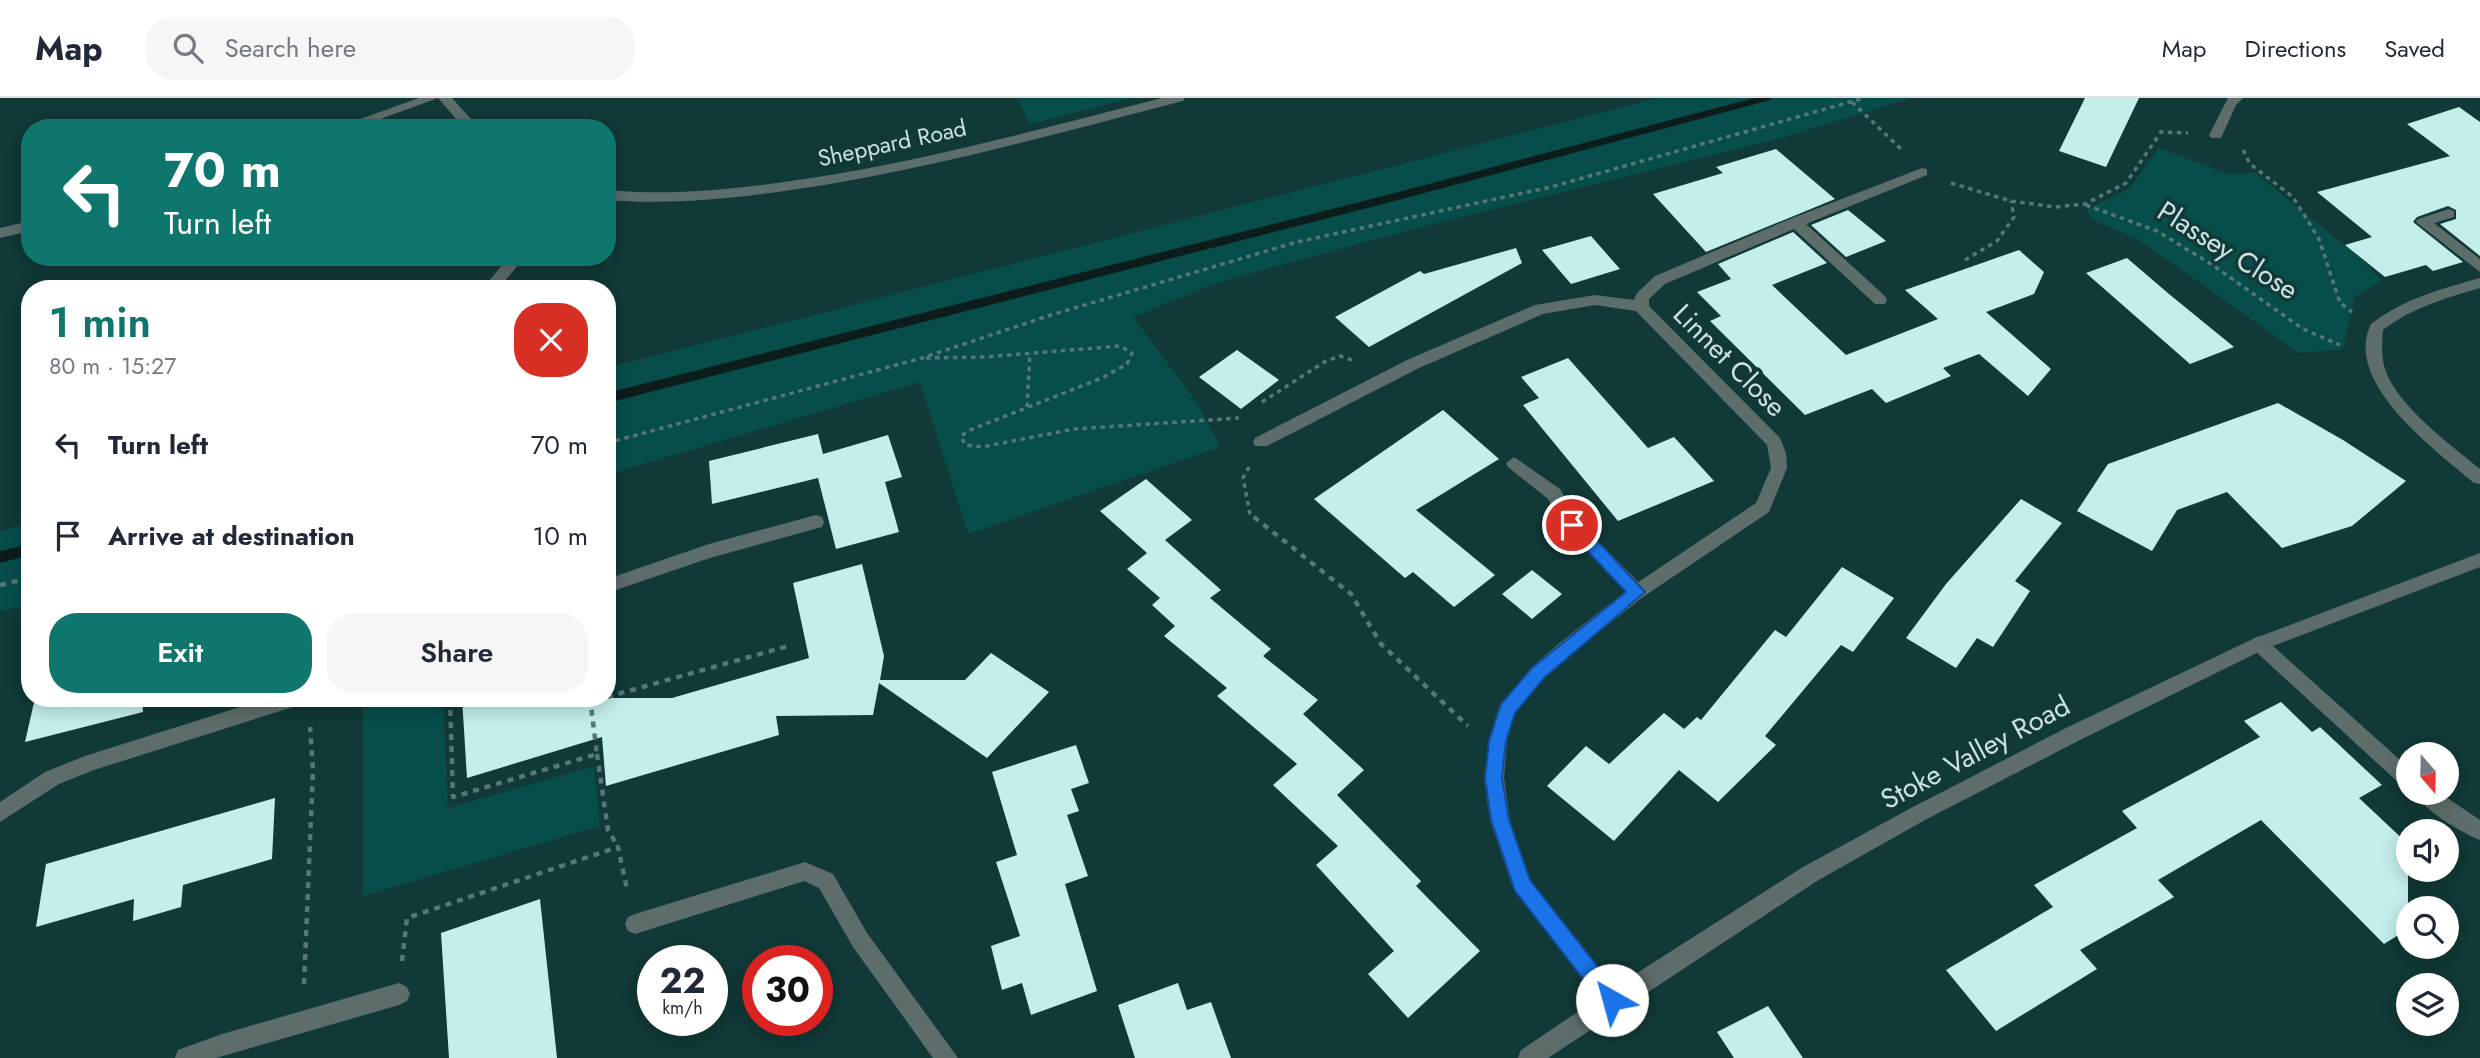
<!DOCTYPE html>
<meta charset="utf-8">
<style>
:root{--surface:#fff;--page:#f6f6f7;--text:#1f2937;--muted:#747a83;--line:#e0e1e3;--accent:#0f766e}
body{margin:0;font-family:Jost,sans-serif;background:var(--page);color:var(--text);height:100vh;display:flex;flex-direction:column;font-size:26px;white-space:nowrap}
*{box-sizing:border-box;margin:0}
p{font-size:23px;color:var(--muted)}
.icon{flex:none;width:38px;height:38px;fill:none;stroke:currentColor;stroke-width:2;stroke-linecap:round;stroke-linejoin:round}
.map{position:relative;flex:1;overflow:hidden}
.details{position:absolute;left:21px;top:182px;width:595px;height:427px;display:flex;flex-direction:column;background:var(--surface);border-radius:28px;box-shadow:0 4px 18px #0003}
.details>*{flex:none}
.guide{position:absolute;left:21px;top:21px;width:595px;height:147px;border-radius:28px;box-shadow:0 4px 18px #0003;background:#0f766e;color:#fff;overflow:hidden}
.needle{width:46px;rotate:160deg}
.tools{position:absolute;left:2396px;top:644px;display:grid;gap:14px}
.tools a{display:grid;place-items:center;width:63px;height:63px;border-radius:50%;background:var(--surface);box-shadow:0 4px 18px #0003;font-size:35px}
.speed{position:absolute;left:637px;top:847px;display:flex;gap:14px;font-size:35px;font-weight:700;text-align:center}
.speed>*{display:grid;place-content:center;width:91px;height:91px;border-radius:50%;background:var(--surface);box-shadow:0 4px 18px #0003;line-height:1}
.speed small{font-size:18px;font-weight:400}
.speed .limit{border:10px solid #d22;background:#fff;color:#111}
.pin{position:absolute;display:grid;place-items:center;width:60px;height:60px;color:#fff;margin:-30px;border:4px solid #fff;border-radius:50%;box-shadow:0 2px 7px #0007}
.me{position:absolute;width:77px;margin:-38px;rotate:322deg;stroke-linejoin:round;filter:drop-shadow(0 0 5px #0008)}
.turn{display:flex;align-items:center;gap:24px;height:147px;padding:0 28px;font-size:32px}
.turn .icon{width:91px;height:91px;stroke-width:2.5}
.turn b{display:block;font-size:49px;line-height:60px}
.round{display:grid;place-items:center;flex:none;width:74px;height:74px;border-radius:28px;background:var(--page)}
.head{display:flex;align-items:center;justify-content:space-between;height:119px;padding:0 28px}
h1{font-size:42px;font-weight:600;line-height:52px;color:var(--accent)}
.primary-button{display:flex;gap:14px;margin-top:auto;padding:14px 28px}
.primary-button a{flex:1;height:80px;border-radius:28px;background:var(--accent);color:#fff;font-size:28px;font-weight:600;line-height:80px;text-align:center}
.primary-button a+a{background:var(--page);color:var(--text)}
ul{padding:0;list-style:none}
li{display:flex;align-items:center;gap:21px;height:91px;padding:0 28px}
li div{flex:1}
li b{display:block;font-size:26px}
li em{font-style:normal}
header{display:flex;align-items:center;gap:42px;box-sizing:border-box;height:98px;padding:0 35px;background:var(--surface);border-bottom:2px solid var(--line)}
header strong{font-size:33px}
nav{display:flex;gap:38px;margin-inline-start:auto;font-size:24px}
.search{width:490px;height:63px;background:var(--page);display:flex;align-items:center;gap:18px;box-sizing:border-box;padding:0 24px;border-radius:28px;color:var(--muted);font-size:26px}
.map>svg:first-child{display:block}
.green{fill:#074e4b}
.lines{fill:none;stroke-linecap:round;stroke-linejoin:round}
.stream{fill:#0c1c1b;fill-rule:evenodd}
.building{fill:#c3eeea}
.path-far1{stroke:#567775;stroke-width:3.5;stroke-dasharray:4.5 4.5;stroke-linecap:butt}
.path{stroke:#567775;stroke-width:4.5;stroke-dasharray:6 6;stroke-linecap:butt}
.service{fill:#5d6d6c;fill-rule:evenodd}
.pedestrian{fill:#5d6d6c;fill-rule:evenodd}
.minor{fill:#5d6d6c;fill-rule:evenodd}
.route{fill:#1a73e8;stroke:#114b97;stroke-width:2}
.labels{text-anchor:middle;stroke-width:7;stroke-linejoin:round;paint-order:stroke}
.far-street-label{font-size:23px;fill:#cce1e0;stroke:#113937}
.street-label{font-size:28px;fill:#cce1e0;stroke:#113937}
</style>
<header>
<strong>Map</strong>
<div class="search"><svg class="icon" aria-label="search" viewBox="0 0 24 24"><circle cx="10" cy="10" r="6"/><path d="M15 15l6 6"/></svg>Search here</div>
<nav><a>Map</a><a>Directions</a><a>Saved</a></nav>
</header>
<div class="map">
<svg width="2480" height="960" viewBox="0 0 2480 960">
<rect width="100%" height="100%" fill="#113937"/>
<path class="green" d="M1017,0H1132L1030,26Z
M1658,0H1911L1782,40L1432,126L1222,183L1133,219L1198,306L1220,349L968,436L920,284L607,377V270Z
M2159,50L2231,77L2254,74L2361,160L2381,182L2354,200L2343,251L2299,255L2139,142L2093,122L2086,112L2129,91Z
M30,425V506L0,514V433Z
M385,600H443L448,710L594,668L600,728L363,798V608Z"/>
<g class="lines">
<path class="stream" d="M1754,0H1771L1770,2L1391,104L607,305V295L1391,96Z
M30,446V457L0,465V453Z"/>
</g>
<path class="building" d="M2085,0H2139L2106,69L2059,53Z
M2459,9L2480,24V158L2440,126L2456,121V112L2448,108L2417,119L2413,124L2463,164L2433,173L2426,167L2385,179L2345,147L2372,139L2317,94L2450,58L2407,26Z
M1776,51L1835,101L1706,154L1653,96L1723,75L1716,69Z
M1848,112L1886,143L1846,159L1811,127Z
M1793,134L1827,165L1772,187L1846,257L1938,221L1905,192L2019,152L2044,174L2034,196L1986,214L2051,271L2028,298L1979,256L1943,270L1951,278L1886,305L1872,291L1805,317L1710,223L1721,218L1697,194L1731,181L1718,166Z
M1591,138L1620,171L1571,186L1542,152Z
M1516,150L1522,165L1369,249L1335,219L1420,173L1424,176Z
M2127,160L2169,196L2234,249L2190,266L2086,175Z
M1237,252L1279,282L1241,311L1199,279Z
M1568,260L1648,350L1674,339L1714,383L1618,423L1523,307L1539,300L1521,279Z
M2278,305L2343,342L2406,383L2352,428L2282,450L2227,394L2177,412L2152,453L2077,413L2108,366Z
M1443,312L1499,361L1416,412L1495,477L1454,509L1413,474L1405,480L1314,401Z
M818,336L823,356L888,337L902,379L885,384L899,434L836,451L818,380L712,406L709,363Z
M1146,381L1192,422L1165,442L1221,492L1210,500L1271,551L1263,558L1318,602L1303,616L1364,672L1337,697L1421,783L1416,788L1480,853L1408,920L1368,876L1394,853L1316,767L1338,748L1273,687L1297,666L1217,598L1227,590L1164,538L1175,528L1152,507L1160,500L1127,471L1147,455L1100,413Z
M2021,401L2062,425L2015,483L2030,493L1993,549L1977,540L1956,570L1906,540L1946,486Z
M862,466L884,558L880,582H965L991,555L1049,594L987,660L879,585L873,617L776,618L779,637L606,688L602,639L467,680L462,600H672L809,560L793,485Z
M1842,469L1894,500L1853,554L1841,547L1765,638L1776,647L1718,704L1679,672L1614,743L1547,688L1586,648L1609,666L1664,615L1684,631L1697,619L1701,622L1775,532L1786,539Z
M1532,472L1562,496L1532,521L1502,496Z
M35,600H142L143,614L25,644Z
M2281,604L2312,634L2320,629L2382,687L2359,700L2408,746V831L2384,846L2261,722L2158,782L2174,799L2080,852L2097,871L1996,933L1946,872L2053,809L2034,787L2137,730L2122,713L2260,639L2244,623Z
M1076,647L1089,685L1071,691L1079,713L1067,717L1088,778L1065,786L1097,893L1031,917L1022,885L1002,892L991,848L1020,838L996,764L1017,757L992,674Z
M275,700L272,761L183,787L181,809L133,823L134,801L36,829L46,766Z
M540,801L557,960H449L441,835Z
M1178,885L1187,912L1211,904L1231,960H1135L1118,907Z
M1768,908L1803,960H1734L1717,934Z"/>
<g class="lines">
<path class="path-far1" d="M1852,4L1902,52
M2243,52L2250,66L2293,99L2319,141L2340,205L2352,214
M1951,85L2011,103L2055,109L2085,106L2126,85L2161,34L2188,35
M2086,107L2157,133L2211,166L2303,231L2340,247
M1965,162L1997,143L2014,119L2011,103
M926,260L985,259L1120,248L1132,255L1127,266L1102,280L970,332L961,338L965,347L982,349L1074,331L1239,320
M1262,304L1326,263L1340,258L1352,262
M1027,309L1030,255
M607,345L922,260L1051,217L1297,144L1551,89L1864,0
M1249,369L1243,380L1250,416L1256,421"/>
<path class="path" d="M1254,419L1351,496L1381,546L1468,628
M0,487L30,480
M607,599L792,547
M450,600L453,699L597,656L590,600
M591,604L604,600
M597,656L608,732L618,749
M402,863L407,820L618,749L627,791
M304,886L313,672L310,629"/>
<path class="service" d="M2449,111L2454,113V119L2434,125L2480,161V174L2416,124L2418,121Z
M1514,359L1560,391L1578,422L1643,489L1646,494L1643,499L1637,501L1631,499L1566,432L1548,401L1508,369L1506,365Z
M2259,538L2265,541L2408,669V690L2401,687L2253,551L2250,546L2253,541Z
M2415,695H2440L2480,722V742C2462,735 2423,712 2415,695Z"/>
<path class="pedestrian" d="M509,159H525L498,191H482Z"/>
<path class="minor" d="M419,0H452L479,30H464L438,0L356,30H335Z
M1162,0H1185L1183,3C1066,33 949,66 830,86C756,98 682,108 607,102V92C682,99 756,89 830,77C942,58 1052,28 1162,0Z
M2228,0H2243L2236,7L2221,40H2211L2209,37Z
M1922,70L1927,71V77L1806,126L1885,198L1887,202L1885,206H1875L1794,131L1665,186L1649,201V208L1780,340L1786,355L1787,370L1769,414L1643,499L1568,558L1544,581L1515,615L1507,643L1504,680L1510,722L1530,782L1615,889L1803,769L1911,710L2068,629L2253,541L2480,455V469L2265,551L2082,641L1925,722L1817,783L1548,960H1518L1521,952L1597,901L1512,787L1490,722L1484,680L1489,643L1498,611L1532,569L1556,548L1631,489L1756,405L1771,370L1767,347L1636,213L1595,207L1543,216L1419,270L1267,348H1255L1253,344L1255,340L1407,262L1535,207L1595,197L1634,202L1637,195L1655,178L1790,121Z
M30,123V133L0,140V130Z
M2480,180V190C2445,200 2412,210 2383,232C2382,245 2381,258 2385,271C2397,308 2450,346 2480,371V386L2474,385C2437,353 2342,285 2371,226C2403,201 2441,191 2480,180Z
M816,417L822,419L824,424L822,429L710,460L607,495V481L709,446Z
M269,600H305L303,606L296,608L94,672L59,686L0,724V704L45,674L85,658Z
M805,764L833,776L867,835L958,960H933L853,849L819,790L804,783L635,836L628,833L625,826L628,819L635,816Z
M399,885L407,889L410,896L407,903L399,907L216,960H175L178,952L222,936Z"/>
</g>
<path class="route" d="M1572,420L1578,422L1645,494L1544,580L1515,615L1506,643L1502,680L1509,722L1530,782L1619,896L1622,902L1619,909L1612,912L1605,909L1515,793L1491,722L1485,680L1489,643L1501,606L1532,570L1626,494L1567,431L1564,427Z"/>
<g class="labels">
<g class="far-street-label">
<text transform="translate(892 45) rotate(-12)" y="8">Sheppard Road</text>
</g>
<g class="street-label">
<text transform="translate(2228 152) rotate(32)" y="10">Plassey Close</text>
<text transform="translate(1730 262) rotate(45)" y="10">Linnet Close</text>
<text transform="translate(1975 654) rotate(-28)" y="10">Stoke Valley Road</text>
</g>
</g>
</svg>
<div class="tools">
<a><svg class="needle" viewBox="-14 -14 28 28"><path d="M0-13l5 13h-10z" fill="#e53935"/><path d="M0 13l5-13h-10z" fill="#747a83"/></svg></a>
<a><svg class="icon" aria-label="sound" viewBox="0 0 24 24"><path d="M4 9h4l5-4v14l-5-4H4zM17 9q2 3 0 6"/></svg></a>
<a><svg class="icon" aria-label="search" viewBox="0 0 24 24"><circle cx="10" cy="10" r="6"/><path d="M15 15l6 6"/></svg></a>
<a><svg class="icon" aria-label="layers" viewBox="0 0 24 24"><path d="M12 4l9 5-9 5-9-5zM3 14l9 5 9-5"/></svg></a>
</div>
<div class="speed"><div>22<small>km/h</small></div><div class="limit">30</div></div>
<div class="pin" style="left:1572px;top:427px;background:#d93025"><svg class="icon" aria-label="arrive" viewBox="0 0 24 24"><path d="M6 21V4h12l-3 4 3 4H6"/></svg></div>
<svg class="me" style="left:1612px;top:902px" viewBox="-20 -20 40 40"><circle r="19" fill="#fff"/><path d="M0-13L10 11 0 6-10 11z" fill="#1a73e8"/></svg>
<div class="guide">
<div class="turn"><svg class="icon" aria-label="left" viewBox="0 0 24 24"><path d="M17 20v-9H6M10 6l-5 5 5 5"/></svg><div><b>70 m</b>Turn left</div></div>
</div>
<section class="details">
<div class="head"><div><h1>1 min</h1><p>80 m · 15:27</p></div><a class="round" style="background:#d93025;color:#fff"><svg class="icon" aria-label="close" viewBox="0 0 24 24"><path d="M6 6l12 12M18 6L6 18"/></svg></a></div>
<ul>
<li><svg class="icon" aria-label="left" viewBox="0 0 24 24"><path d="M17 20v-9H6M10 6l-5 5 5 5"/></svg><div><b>Turn left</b></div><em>70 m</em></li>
<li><svg class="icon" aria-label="arrive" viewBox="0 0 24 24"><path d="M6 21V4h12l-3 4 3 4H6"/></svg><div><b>Arrive at destination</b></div><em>10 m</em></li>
</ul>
<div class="primary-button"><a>Exit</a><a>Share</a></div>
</section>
</div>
